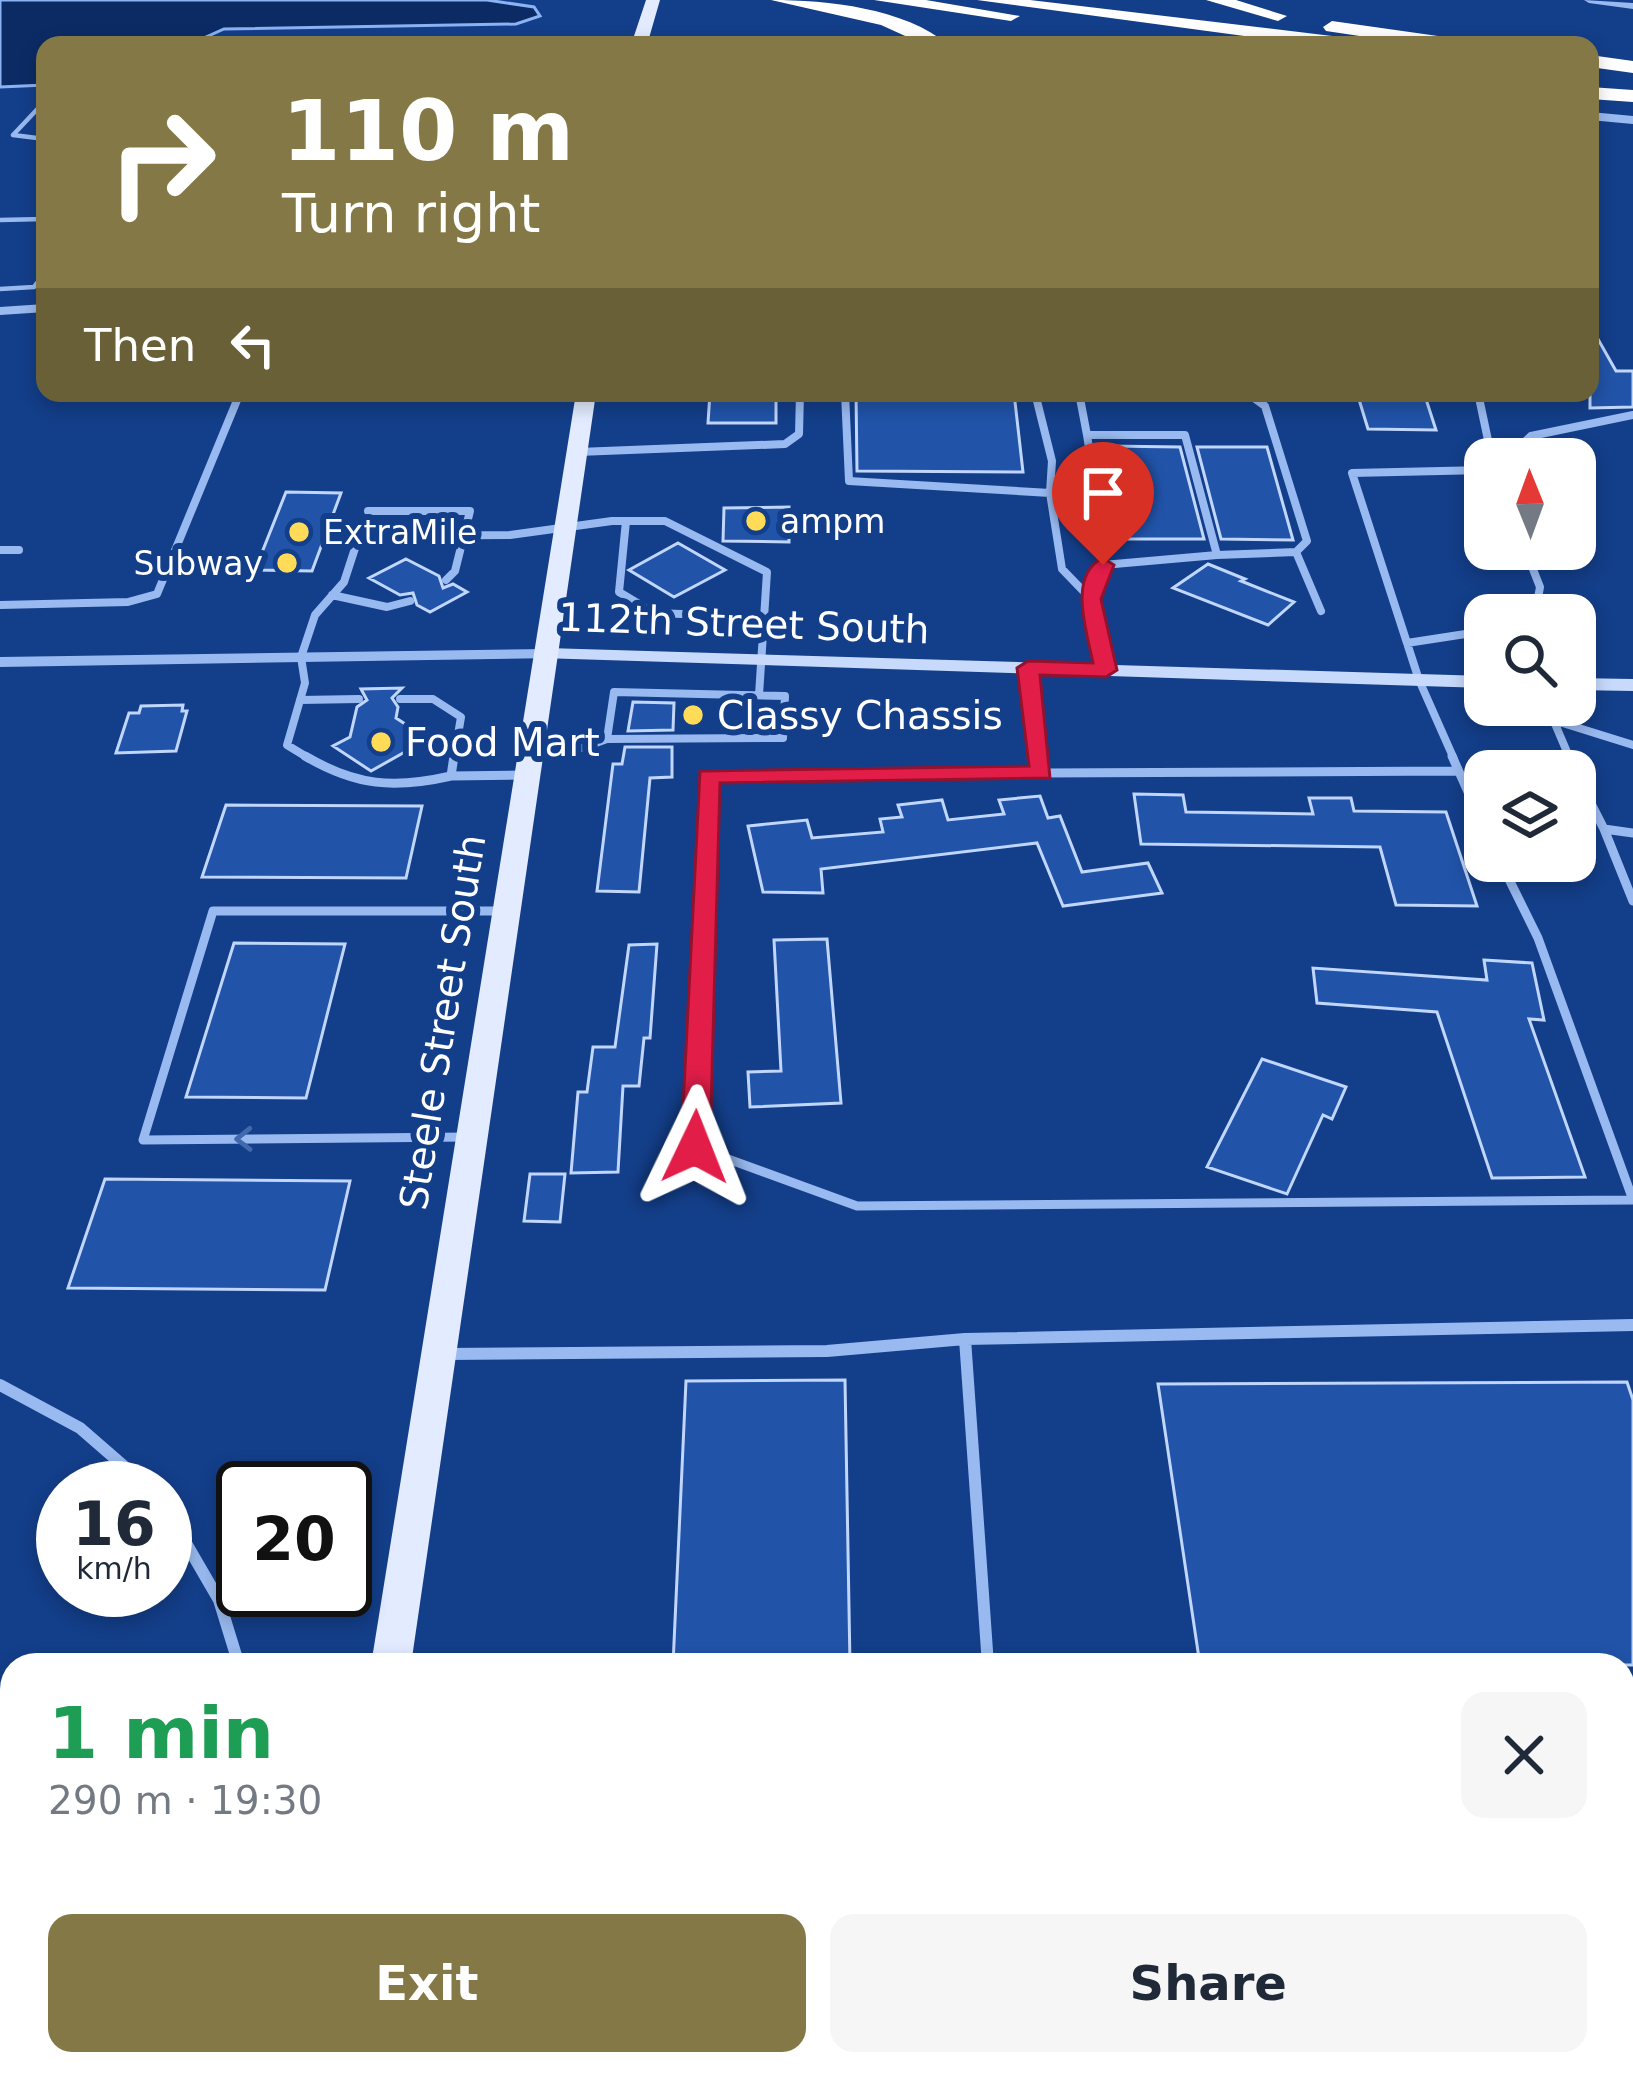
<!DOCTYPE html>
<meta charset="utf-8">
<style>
:root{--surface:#fff;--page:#f6f6f7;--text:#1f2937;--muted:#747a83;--accent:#847946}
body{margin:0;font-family:"DejaVu Sans",sans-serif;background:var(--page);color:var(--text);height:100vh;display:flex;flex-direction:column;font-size:45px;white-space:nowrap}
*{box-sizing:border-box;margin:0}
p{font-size:39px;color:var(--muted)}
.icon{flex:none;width:66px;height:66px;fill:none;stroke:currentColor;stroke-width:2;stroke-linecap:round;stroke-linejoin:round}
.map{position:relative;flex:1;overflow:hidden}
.side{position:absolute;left:0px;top:1653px;width:1635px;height:423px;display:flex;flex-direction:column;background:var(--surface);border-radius:36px 36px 0 0;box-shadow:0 6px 18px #0003}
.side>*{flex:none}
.banner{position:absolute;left:36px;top:36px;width:1563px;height:366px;border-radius:24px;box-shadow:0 6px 18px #0003;background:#847946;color:#fff;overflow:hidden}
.needle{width:78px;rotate:359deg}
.fabs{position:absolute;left:1464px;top:438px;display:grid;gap:24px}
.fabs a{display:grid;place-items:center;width:132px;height:132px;border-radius:24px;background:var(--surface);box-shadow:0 6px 18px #0003;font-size:60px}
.speed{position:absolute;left:36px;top:1461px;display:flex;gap:24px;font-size:60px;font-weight:700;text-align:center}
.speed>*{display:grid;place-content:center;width:156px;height:156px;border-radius:50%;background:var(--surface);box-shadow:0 6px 18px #0003;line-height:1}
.speed small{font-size:30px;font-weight:400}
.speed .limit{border:6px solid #111;border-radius:18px;background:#fff;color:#111}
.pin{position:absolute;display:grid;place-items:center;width:102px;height:102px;color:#fff;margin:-123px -51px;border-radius:50% 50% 50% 0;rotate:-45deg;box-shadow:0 0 12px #0007}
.pin .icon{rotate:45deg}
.me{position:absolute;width:132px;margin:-66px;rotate:2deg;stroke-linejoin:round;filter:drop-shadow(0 0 9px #0008)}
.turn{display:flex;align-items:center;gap:42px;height:252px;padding:0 48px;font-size:54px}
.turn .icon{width:156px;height:156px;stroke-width:2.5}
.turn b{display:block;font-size:84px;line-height:102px}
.then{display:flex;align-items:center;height:114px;padding:0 48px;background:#0003;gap:24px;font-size:45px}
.round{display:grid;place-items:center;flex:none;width:126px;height:126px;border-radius:24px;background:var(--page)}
.head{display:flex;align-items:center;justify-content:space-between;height:204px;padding:0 48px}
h1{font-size:72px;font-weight:600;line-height:90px;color:#1e9e55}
.primary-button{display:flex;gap:24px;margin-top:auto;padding:24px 48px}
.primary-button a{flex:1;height:138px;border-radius:24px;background:var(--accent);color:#fff;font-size:48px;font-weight:600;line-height:138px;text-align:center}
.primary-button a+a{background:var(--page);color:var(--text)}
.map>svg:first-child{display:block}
.water{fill:#0c2b65;stroke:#8bb3f3;stroke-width:3}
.building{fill:#2153a8;stroke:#c0d6fc;stroke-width:3}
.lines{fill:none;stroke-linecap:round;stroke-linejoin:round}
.service-far3{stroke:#99baf0;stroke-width:4.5}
.service-far2{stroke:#99baf0;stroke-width:8}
.service-far1{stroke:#99baf0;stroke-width:9}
.service{stroke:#99baf0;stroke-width:12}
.minor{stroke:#99baf0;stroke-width:8}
.tertiary{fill:#99baf0;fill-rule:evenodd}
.secondary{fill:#c7dafb;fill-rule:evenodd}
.primary{fill:#e2ebff;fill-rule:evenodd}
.motorway{fill:#fff;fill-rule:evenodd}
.oneway{stroke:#4269ad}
.route{fill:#e11d48;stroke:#92132f;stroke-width:3}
.poi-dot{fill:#ffdb58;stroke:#133e89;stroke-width:4.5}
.labels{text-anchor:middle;stroke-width:12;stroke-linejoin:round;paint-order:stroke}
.far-poi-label{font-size:33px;fill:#fff;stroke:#133e89;text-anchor:start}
.street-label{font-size:39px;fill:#fff;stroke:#133e89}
.poi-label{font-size:39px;fill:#fff;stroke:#133e89;text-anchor:start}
</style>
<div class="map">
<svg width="1633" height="2075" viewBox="0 0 1633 2075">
<rect width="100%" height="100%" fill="#133e89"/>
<path class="water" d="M0,0H487L534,7L540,16L516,24L224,29L188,45H45V85L0,87Z"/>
<path class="building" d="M1590,325L1616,371H1633V407L1590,408Z
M710,393H776V423H708Z
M856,393H1014L1023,472L857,471Z
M1357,393H1424L1436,430L1368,429Z
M1107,446L1180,447L1204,539H1123Z
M1197,447H1267L1293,540L1221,539Z
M286,492L341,493L312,571L255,570Z
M789,507V542L723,541L724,508Z
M678,543L725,570L674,597L629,570Z
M406,559L439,576L443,588L453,584L467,592L430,612L417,605L413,593L400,595L369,578Z
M1208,564L1245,579L1241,581L1294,602L1268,625L1173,588Z
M402,688L392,698L398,707L396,718L428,739L371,771L333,746L350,737L357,707L367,700L361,689Z
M633,702L674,703L673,730L628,731Z
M183,705L182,711H187L176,751L116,753L129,713H139L141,706Z
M625,747H672V777L650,778L639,892L597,891L613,764H622Z
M1134,794L1183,795L1186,812L1313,814L1309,798H1351L1354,811L1446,812L1477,906L1396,905L1380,847L1141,844Z
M1040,796L1048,818L1060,816L1082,872L1148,863L1162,893L1063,906L1037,843L821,869L823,893L763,892L748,826L807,820L812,838L883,832L880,819L902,817L898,805L942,800L948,820L1004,814L999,800Z
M226,805L422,806L406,878L202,877Z
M827,939L841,1103L750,1107L748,1072L781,1071L774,940Z
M234,943L345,944L306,1098L186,1097Z
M657,944L650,1038H644L639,1086H623L618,1172L571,1173L578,1092H587L593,1047H615L629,945Z
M1484,960L1532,963L1544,1020L1529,1019L1585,1177L1492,1178L1437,1012L1317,1003L1313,968L1487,980Z
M1262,1059L1346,1087L1332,1119L1323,1115L1287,1194L1207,1167Z
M530,1174H565L560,1222L524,1221Z
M105,1179L350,1181L325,1290L68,1288Z
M845,1380L850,1665H673L686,1381Z
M1627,1382L1633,1400V1665H1200L1158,1384Z"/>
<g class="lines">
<path class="service-far3" d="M45,101L13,135L45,139
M0,220L45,219
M0,289L34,287L45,273"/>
<path class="service-far2" d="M845,393L849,481L1050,493L1052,461L1035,393
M1079,393L1087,435
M1478,393L1492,459
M578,452L785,444L799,434L800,393
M1506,459L1531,436L1633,415
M1050,493L1062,569L1091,599L1106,670
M368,511H470L455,571L446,580
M626,521L619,592L654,613L765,617
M362,526H467
M1525,549L1540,587L1535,615
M0,550H19
M1296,552L1321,611
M1217,555L1296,552L1307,541L1265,406L1247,393
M332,595L387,607L410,601
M1091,599L1105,551L1087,435H1185L1217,555L1103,565
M0,605L128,602L157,594L240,393
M1407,643L1485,631
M1028,667L1040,759
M614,692L785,696L783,738L607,739Z
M400,699H433L461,717L454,759
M300,700L359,699
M1547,705L1570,759
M1553,720L1633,745
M534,749L582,748L607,739
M310,759L287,745L305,683L301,657L315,615L344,582L359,536L510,535L612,521H665L767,572L759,695
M1454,759L1419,680L1352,473L1485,470"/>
<path class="service-far1" d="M305,756C356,786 394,789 451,776L454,756
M1040,756L1042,773L1456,771
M1452,756L1485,830
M1569,756L1575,771
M1575,772L1604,829L1633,833
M1042,773L708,776L695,1147L857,1206L1633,1200L1538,938L1500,861
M451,776L524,775
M1604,829L1633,901
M468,1137L143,1140L213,911H502
M1540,1327L1633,1325"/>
<path class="service" d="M965,1339L988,1665
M445,1354L827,1351L965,1339L1633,1325
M0,1385L80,1428L149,1488
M165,1507L219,1600L239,1665
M1014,2064L1015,2075
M195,2075L197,2064"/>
<path class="minor" d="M1590,116L1633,120
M0,311L45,308"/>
<path class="tertiary" d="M1584,0L1633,3V9L1589,3Z
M547,649L553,650V658L0,667V657Z"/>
<path class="secondary" d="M547,648L1485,676V688L540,658V650Z
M1575,678L1633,679V691L1575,690Z"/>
<path class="primary" d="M646,0H660L647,45H631Z
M576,393H596L411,1665H371Z
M314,2064H358L357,2075H311Z"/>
<path class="motorway" d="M771,0C828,0 904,8 949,45H925L881,25Z
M874,0H926L1020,16L1011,21Z
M977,0H1030L1357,39L1366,45H1311Z
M1206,0H1236L1287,16L1278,21Z
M1332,21L1459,39L1468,45H1420L1326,31L1323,27Z
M1590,55L1633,61V73L1590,67Z
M1590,87L1633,90V102L1590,99Z"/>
</g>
<defs><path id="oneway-chevron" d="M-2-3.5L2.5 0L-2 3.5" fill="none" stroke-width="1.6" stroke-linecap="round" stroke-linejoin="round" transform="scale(3)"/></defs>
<use class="oneway" href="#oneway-chevron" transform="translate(244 1139) rotate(179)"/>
<path class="route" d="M1103,558L1114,565L1101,599L1117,670L1106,677L1040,675L1050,778L720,783L710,1147L706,1154H685L681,1147L700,771L1029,766L1017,668L1028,661L1093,663C1087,632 1067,575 1103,558Z"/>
<g class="poi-dot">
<circle cx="756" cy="521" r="12"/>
<circle cx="299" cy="532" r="12"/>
<circle cx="287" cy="563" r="12"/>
<circle cx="693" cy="715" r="12"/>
<circle cx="381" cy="742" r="12"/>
</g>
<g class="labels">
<g class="far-poi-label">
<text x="780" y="533">ampm</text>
<text x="323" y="544">ExtraMile</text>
<text x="263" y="575" text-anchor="end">Subway</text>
</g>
<g class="street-label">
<text transform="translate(744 623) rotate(2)" y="14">112th Street South</text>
<text transform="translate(442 1022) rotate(-81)" y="14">Steele Street South</text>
</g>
<g class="poi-label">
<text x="717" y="729">Classy Chassis</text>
<text x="405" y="756">Food Mart</text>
</g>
</g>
</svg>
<div class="fabs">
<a><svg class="needle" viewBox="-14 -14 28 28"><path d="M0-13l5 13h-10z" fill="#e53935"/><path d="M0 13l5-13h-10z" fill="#747a83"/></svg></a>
<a><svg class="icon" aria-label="search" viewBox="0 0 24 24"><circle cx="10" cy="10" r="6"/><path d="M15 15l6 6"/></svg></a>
<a><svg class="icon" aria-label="layers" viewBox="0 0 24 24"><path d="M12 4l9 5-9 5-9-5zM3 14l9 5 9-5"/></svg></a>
</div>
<div class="speed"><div>16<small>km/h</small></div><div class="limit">20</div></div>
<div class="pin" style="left:1103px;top:565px;background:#d93025"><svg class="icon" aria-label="arrive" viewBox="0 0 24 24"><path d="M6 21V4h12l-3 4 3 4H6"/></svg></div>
<svg class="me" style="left:695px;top:1147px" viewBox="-20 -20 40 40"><path d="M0-17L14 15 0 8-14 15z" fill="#e11d48" stroke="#fff" stroke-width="4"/></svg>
<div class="banner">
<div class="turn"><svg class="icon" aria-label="right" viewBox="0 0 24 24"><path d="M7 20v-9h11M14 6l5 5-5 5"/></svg><div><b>110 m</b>Turn right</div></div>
<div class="then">Then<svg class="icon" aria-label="left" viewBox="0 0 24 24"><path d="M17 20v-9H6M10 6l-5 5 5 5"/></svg></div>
</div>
<section class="side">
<div class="head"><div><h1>1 min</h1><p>290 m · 19:30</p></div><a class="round"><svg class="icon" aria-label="close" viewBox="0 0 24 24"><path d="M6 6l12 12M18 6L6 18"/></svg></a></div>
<div class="primary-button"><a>Exit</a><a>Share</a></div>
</section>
</div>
